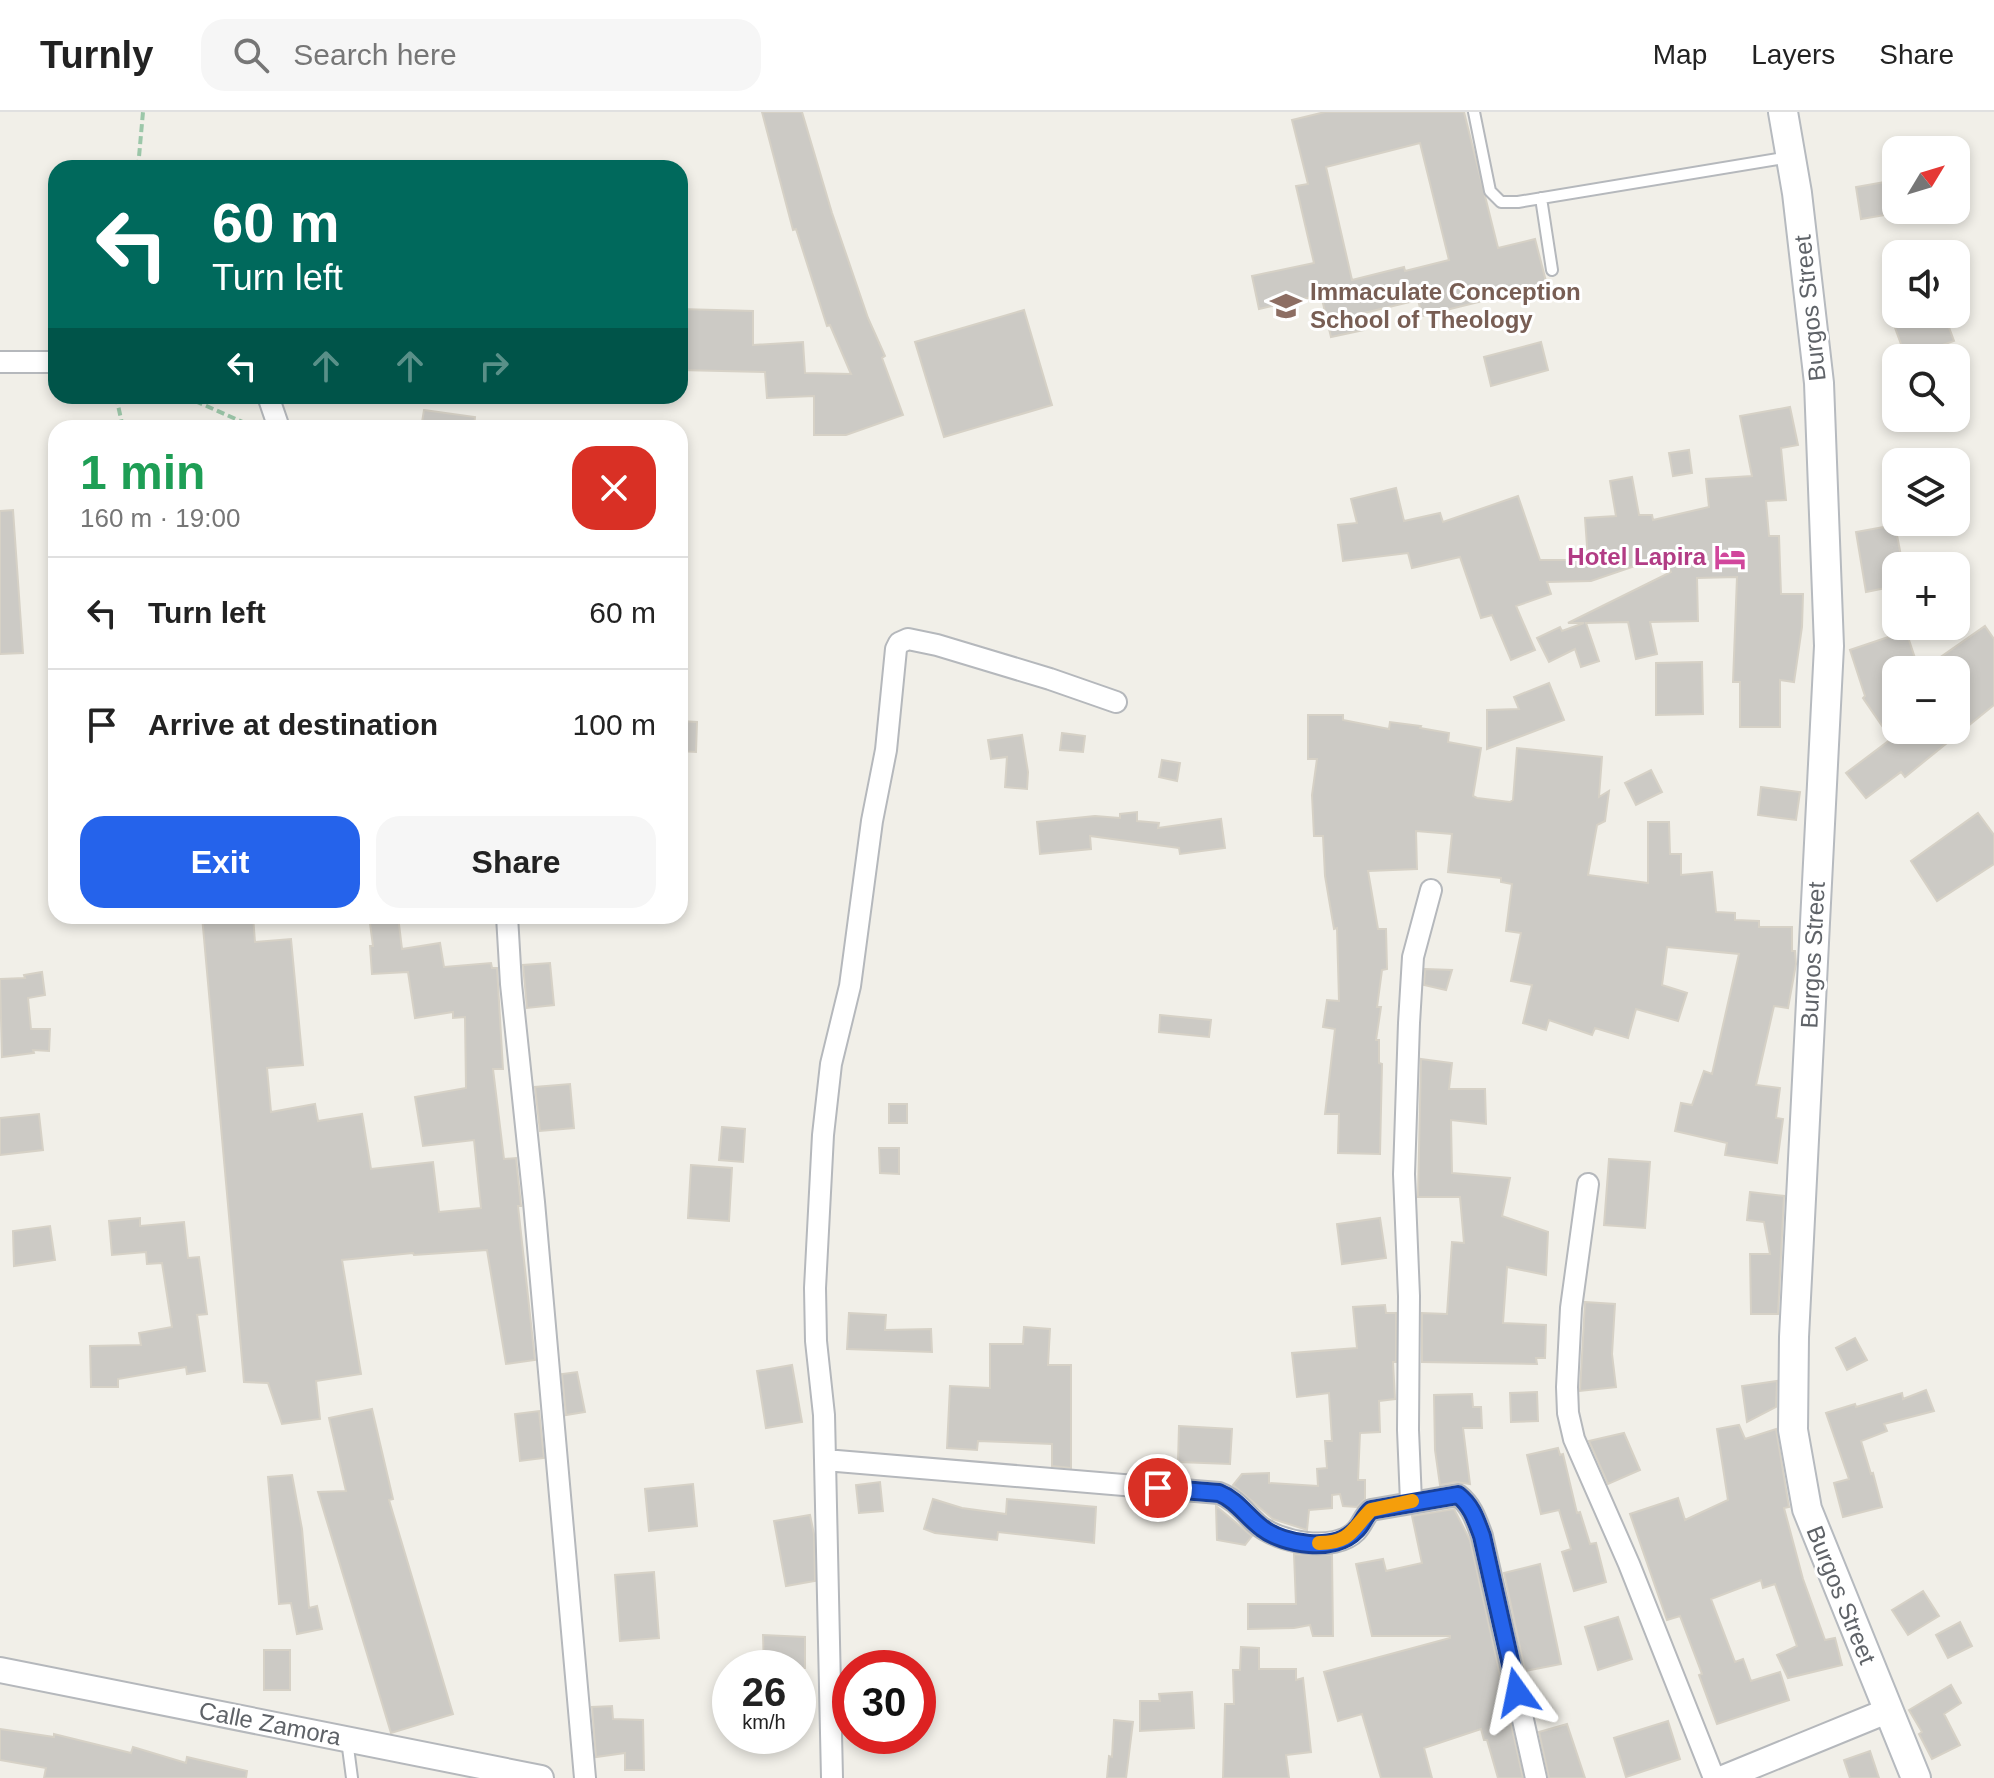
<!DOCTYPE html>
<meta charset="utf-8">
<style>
:root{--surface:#fff;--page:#f6f6f6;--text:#222;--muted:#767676;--line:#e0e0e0;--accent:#2563eb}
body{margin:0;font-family:Helvetica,sans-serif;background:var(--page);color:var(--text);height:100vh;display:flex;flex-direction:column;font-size:30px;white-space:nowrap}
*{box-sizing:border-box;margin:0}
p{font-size:26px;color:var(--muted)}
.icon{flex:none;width:44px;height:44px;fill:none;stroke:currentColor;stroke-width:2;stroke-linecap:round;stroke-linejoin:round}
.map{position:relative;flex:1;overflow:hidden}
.side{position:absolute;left:48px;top:308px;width:640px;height:504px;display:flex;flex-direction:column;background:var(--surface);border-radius:24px;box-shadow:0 4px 12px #0003}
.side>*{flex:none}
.hud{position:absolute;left:48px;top:48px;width:640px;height:244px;border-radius:24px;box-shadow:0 4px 12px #0003;background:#00695c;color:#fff;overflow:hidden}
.needle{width:52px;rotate:52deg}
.buttons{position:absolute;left:1882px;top:24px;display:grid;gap:16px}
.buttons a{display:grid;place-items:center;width:88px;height:88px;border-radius:16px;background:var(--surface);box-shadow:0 4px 12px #0003;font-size:40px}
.speed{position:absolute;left:712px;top:1538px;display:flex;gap:16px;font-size:40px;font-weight:700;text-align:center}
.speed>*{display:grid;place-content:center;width:104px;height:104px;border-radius:50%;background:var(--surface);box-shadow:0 4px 12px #0003;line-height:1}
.speed small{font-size:20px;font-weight:400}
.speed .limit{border:12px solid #d22;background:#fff;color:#111}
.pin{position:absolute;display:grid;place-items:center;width:68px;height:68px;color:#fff;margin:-34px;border:4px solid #fff;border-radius:50%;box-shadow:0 2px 8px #0007}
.me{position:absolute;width:88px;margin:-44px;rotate:348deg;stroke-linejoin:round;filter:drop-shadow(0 0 6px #0008)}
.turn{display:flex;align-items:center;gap:28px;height:168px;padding:0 32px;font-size:36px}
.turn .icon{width:104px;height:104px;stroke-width:2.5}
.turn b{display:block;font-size:56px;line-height:68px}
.lanes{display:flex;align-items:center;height:76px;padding:0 32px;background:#0003;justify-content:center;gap:40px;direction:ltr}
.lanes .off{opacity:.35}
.round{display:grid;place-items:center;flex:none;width:84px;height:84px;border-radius:24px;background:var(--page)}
.headline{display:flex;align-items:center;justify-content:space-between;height:136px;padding:0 32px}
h1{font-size:48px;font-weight:700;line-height:60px;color:#1e9e55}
.button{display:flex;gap:16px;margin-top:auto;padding:16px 32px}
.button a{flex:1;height:92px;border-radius:24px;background:var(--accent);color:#fff;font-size:32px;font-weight:700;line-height:92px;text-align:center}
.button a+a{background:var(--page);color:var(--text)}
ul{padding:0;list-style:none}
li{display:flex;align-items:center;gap:24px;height:112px;padding:0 32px;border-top:2px solid var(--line)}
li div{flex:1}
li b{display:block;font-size:30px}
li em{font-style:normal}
header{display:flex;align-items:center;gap:48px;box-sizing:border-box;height:112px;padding:0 40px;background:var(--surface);border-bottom:2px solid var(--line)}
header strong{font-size:38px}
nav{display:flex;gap:44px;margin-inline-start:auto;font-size:28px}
.search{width:560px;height:72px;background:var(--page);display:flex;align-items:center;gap:20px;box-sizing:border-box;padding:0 28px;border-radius:24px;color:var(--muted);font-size:30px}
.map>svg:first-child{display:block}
.building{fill:#cccac5;stroke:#d6d1c6;stroke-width:2;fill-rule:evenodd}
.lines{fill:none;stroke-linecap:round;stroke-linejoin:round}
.service-casing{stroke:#b5b8bc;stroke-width:14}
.minor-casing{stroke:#b5b8bc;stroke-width:24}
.tertiary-casing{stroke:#b5b8bc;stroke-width:28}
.secondary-casing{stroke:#b6babf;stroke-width:32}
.path{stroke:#9cc7a9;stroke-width:4;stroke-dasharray:8 4;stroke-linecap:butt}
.service{stroke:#fff;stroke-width:10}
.minor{stroke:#fff;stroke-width:20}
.tertiary{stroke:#fff;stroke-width:24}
.secondary{stroke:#fff;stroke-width:28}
.route-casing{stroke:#184099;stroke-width:20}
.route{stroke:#2563eb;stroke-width:14}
.slow{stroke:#f59e0b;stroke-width:14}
.labels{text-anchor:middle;stroke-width:6;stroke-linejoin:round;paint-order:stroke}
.education-label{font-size:24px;font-weight:bold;fill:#785e54;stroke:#fff;text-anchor:start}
.street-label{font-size:24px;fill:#5f6368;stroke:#fff}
.hotel-label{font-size:24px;font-weight:bold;fill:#b23c85;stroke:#fff;text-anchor:end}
</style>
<header>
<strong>Turnly</strong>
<div class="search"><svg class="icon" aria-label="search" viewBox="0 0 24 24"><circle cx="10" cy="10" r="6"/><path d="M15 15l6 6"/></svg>Search here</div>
<nav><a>Map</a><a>Layers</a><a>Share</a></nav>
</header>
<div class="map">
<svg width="1994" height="1666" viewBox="0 0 1994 1666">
<rect width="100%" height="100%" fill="#f1efe8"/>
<path class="building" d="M762,0H802L832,101L868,206L885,244L882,246L903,303L846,323H814V284L767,286L765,260L680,258V197L753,199V233L803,230L805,261L851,262L830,213L827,214L796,117L793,118Z
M1325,0H1464L1498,136L1535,127L1547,173L1422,204L1418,188L1360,202L1364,218L1331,225L1321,183L1259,197L1252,164L1314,151L1296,74L1308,72L1292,8ZM1420,31L1449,148L1405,159L1404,155L1352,168L1326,55Z
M1885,70L1891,102L1861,107L1856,75Z
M1024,198L1052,293L944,325L915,230Z
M1890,202H1944L1954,229L1906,246Z
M1541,230L1548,258L1491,274L1484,245Z
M1790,295L1798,333L1781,336L1786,388L1766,389L1769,424H1779L1781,482H1803L1802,515L1794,570L1780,568V615H1740V570H1733L1737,465L1697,466L1698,509L1650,510L1657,542L1636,547L1628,510L1586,511L1599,549L1581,555L1575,537L1549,550L1537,526L1560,515L1562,519L1584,511H1568L1671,460L1664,444L1591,469L1547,470L1551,482L1516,494L1535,538L1511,548L1492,503L1481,506L1460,445L1412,456L1408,441L1343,449L1338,413L1357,411L1351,387L1396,376L1404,409L1440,401L1443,410L1518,384L1540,448H1588L1585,406L1616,404L1610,369L1632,365L1639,403H1652L1653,408L1709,395L1706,367L1752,364L1740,304Z
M424,298L475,305L474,316H421Z
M1689,338L1692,361L1673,364L1669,341Z
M13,398L23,541L0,542V399Z
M1895,413L1903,454H1896V474L1866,480L1856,420Z
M1985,514L1994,527V593L1905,665L1901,660L1866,686L1846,661L1891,627L1863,586L1865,584L1850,538L1906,519L1919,558H1896V618H1956V558H1922Z
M1702,550L1703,602L1656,603V551Z
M1549,571L1564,608L1487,637V598L1519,597L1514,585Z
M1308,603H1343V608L1389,617L1390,610L1421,614L1420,616L1449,621L1448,630L1481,636L1473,684L1477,686L1510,690L1513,688L1517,636L1602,645L1599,685L1609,679L1605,709L1597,713L1588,763L1648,771V710H1669L1670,742H1681V763L1712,760L1716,800L1735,801V808L1759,809V815H1792V839H1795L1796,852L1788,896L1774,894L1756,973L1780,976L1776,1006L1783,1007L1777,1051L1725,1043L1727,1031L1675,1019L1681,991L1692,993L1704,959L1712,962L1739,842L1667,835L1662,873L1687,881L1678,909L1636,897L1628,926L1595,916L1592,923L1549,908L1546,918L1523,911L1532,873L1511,869L1521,821L1506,819L1512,772L1501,770V766L1448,760L1452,722L1416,719L1417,757L1368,759L1378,817H1386L1387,857L1382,858L1377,895H1381L1376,928H1379V951L1382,952L1380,1042L1338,1041L1339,1002H1325L1335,917L1323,915L1327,888L1339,889L1337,816L1334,817L1325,764L1323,724H1314L1312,683L1317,647H1308Z
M680,609L697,610L696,640L680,639Z
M1062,621L1085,624L1083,640L1060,638Z
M1022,623L1028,660L1027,677L1005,675L1007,645L991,647L988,628Z
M1162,648L1180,651L1177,669L1159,665Z
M1651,658L1662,680L1636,693L1625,671Z
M1761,675L1800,680L1796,708L1758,703Z
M1137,700V709L1159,711L1158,716L1221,707L1225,736L1180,742L1179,736L1090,724L1091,737L1040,742L1037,710L1095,704L1120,706V702Z
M1978,701L1994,723V752L1937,789L1911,749Z
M202,804H253L255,830L291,827L303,953L267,956L271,1000L315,992L318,1009L362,1002L371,1057L433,1050L439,1100L481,1096L474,1028L423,1034L415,985L466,976L465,905L453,906V900L415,906L408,860L372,862L370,834H373L369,804H398L402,837L440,831L444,855L491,851L492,856H497L503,957H493L504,1047L516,1046L521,1094H518L535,1248L506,1252L487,1138L414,1143L413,1141L342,1148L361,1262L316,1269L320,1307L282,1312L268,1271L244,1270Z
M550,851L554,893L527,896L523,853Z
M1425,857L1452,858L1446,878L1424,873Z
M42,860L45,883L28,886L31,917H50L49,939L33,938L34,941L2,945L0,867L25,866L24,863Z
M1160,903L1211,908L1209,925L1159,920Z
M1421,947L1452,951L1449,977H1485L1486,1012L1451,1008L1452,1061L1510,1066L1502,1104L1548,1120L1546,1163L1507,1155L1503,1211L1546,1213L1545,1246H1536L1537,1252L1422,1250V1201L1447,1202L1452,1130L1464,1131L1460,1085H1418Z
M570,972L574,1016L540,1019L535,975Z
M889,992H907V1011H889Z
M39,1002L43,1038L0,1043V1006Z
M722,1015L745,1017L743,1050L719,1048Z
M879,1036H899V1062L880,1061Z
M1609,1047L1650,1050L1645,1116L1604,1113Z
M691,1053L732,1056L729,1109L688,1106Z
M1750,1080L1784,1084L1778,1202H1751L1750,1142H1770L1764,1110L1747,1108Z
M140,1106V1114L184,1110L188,1146L199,1145L207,1202L197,1203L205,1259L187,1262L186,1255L118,1267V1275H91L90,1234L141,1233L139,1221L172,1215L162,1151L147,1152L146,1140L112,1143L109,1109Z
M1380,1106L1386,1146L1342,1152L1337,1112Z
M50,1114L55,1148L14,1154L13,1119Z
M1585,1190L1615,1192L1612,1242L1616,1275L1580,1279Z
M1385,1193L1386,1201H1396V1250H1393L1395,1287L1379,1289L1380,1320L1360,1321L1358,1368H1365V1387L1357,1395L1343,1394L1340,1382L1332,1383V1396L1309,1398L1307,1418L1273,1407L1233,1373L1242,1362L1269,1361V1371L1318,1374L1317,1357L1327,1356L1325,1329H1332L1329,1281L1297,1285L1292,1241L1357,1236L1353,1195Z
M849,1201L886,1203L885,1218L931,1217L932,1240L847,1237Z
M1024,1215L1050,1217L1048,1253H1071V1356L1052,1354V1332L978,1329L977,1338L947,1336L950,1274L990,1276V1232H1023Z
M1855,1226L1867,1248L1847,1258L1836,1236Z
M792,1253L802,1310L766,1316L757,1259Z
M577,1260L585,1300L566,1303L562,1262Z
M1777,1269L1776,1295L1747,1310L1742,1274Z
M1926,1278L1934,1299L1884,1312L1887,1319L1861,1329L1871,1362L1873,1361L1882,1395L1843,1405L1834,1371L1849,1367L1826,1301L1855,1292L1856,1295L1902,1281L1903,1287Z
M1537,1280L1538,1309L1511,1310L1510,1281Z
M1472,1282L1473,1295H1481L1482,1316H1463L1470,1372L1456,1370L1440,1373L1435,1338L1434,1283Z
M372,1297L393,1387L389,1388L453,1602L391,1621L318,1380L346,1379L329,1306Z
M539,1299L544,1346L520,1349L515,1302Z
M1739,1313L1745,1327L1776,1317L1789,1395L1784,1396L1803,1467L1825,1528L1835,1526L1842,1553L1788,1566L1777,1543L1797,1534L1775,1472L1763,1476L1761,1468L1711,1487L1735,1550L1743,1547L1751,1569L1780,1560L1789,1588L1717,1612L1699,1563L1702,1562L1680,1504L1667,1508L1630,1402L1678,1386L1685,1408L1728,1388L1717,1317Z
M1179,1314L1232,1317L1230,1352L1178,1350Z
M1624,1321L1640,1358L1608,1372L1589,1329Z
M1558,1336L1560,1343L1563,1342L1577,1401L1580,1400L1590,1432L1596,1431L1606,1470L1574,1479L1562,1440L1571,1437L1559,1398L1541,1402L1527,1343Z
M292,1363L302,1417L309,1496L317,1494L322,1517L297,1522L291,1491L279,1492L268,1365Z
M880,1370L883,1399L859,1401L856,1373Z
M693,1372L697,1414L649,1419L645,1377Z
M933,1387L962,1396L1006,1402L1007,1387L1096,1395L1094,1431L998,1420L997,1428L935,1421L924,1417Z
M1216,1394L1252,1424L1245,1433L1217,1428Z
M1454,1397L1470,1428L1523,1666H1498L1487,1628H1484L1481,1617L1424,1636L1432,1666H1381L1362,1602L1338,1609L1324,1560L1450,1526V1524H1372L1356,1452L1383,1447L1386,1459L1422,1451L1412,1404Z
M810,1403L814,1422L815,1469L786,1474L774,1409Z
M1294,1442L1332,1443L1333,1524H1313L1310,1513L1294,1516L1248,1517V1492H1296Z
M1540,1452L1561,1552L1525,1559L1504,1461Z
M654,1460L659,1526L620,1529L615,1463Z
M1923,1479L1939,1504L1908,1523L1892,1498Z
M1618,1505L1632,1547L1598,1558L1585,1515Z
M1960,1510L1972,1534L1948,1546L1936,1523Z
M763,1523L805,1525V1556H764Z
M1241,1535L1259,1536V1557H1296V1568L1303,1566L1311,1640L1286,1643L1289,1666H1223L1225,1592H1234L1233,1558H1240Z
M264,1538H290V1578H264Z
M1951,1573L1961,1591L1944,1602L1960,1633L1932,1647L1919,1622L1922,1620L1909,1598Z
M1192,1580L1194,1616L1140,1619V1589H1160L1159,1582Z
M612,1594L613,1607L643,1608L644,1658H625V1641L596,1645L592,1595Z
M1114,1608L1133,1610L1126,1666H1107L1109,1644L1112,1645Z
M1668,1609L1680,1647L1626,1665L1614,1626Z
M1567,1612L1585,1666H1549L1539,1620Z
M0,1617L54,1625V1622L131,1641L133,1635L186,1651L187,1645L247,1659L246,1666H44L46,1656L0,1648Z
M1870,1639L1879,1666H1850L1844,1648Z"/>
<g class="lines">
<defs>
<path id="service" d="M1474,0L1490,79L1501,90H1518L1790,45
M1541,86L1552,158
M347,1628L352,1666"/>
<path id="minor" d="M0,250H56
M268,284L279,316
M507,804L511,872L534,1090L585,1666
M1588,1072L1571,1196L1567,1275L1568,1301L1574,1327L1629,1452L1714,1666
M825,1348L1219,1381C1235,1387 1245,1401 1257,1412C1278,1431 1335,1441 1356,1419C1362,1413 1364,1404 1371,1398L1458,1383C1472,1394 1476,1408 1482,1424L1536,1666
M1411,1390L1408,1318L1409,1184L1404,1062L1409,911L1413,845L1431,778
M832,1666L824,1303L816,1229L815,1176L823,1023L831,952L850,874L872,709L886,638L896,537L899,531L908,527L937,533L1050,567L1116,590"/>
<path id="tertiary" d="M0,1558L541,1666
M1723,1666L1887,1599"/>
<path id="secondary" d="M1783,0L1797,81L1819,271L1829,534L1794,1225L1793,1318L1807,1397L1916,1666"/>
</defs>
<use href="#service" class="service-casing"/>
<use href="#minor" class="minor-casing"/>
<use href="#tertiary" class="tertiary-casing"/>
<use href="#secondary" class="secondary-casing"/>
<path class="path" d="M138,56L143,0
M116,284L123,316
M184,284L256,316"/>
<use href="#service" class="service"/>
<use href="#minor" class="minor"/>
<use href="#tertiary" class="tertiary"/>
<use href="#secondary" class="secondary"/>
</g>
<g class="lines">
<defs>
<path id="route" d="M1158,1376L1219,1381C1237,1388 1247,1405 1262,1416C1284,1433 1335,1441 1356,1418C1362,1413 1364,1404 1371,1398L1458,1383C1472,1394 1476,1408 1482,1424L1517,1580"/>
</defs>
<use href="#route" class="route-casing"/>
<use href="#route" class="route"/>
<path class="slow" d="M1319,1431C1351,1431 1352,1417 1371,1398L1412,1389"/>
</g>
<defs>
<symbol id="university-bare" viewBox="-9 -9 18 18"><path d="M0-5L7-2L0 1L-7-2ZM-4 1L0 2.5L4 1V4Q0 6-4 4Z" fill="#8d6e63" stroke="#fff" stroke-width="2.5" paint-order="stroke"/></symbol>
<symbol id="hotel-bare" viewBox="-9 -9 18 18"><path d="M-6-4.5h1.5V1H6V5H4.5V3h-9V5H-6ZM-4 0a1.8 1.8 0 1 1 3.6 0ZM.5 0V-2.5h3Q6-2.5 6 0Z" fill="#d1479c" stroke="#fff" stroke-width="2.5" paint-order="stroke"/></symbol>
</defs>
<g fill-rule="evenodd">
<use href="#university-bare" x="1264" y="172" width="44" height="44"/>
<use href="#hotel-bare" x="1708" y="423" width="44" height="44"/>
</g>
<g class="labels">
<g class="education-label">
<text x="1310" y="188">Immaculate Conception<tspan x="1310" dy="28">School of Theology</tspan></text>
</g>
<g class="street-label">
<text transform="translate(1810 196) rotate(-96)" y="8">Burgos Street</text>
<text transform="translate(1813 843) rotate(-87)" y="8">Burgos Street</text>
<text transform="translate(1841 1483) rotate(68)" y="8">Burgos Street</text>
<text transform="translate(270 1612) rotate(11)" y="8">Calle Zamora</text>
</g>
<g class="hotel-label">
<text x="1706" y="453">Hotel Lapira</text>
</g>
</g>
</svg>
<div class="buttons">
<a><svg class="needle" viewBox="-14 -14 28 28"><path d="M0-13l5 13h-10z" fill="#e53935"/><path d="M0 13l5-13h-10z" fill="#767676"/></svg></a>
<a><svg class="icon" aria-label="sound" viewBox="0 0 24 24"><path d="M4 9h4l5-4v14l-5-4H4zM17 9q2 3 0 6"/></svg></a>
<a><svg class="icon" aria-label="search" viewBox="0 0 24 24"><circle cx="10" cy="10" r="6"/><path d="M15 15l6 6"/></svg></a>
<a><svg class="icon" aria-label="layers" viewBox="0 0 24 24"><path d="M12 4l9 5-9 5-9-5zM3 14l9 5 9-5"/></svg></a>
<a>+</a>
<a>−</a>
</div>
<div class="speed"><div>26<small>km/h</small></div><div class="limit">30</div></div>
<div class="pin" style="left:1158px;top:1376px;background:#d93025"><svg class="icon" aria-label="arrive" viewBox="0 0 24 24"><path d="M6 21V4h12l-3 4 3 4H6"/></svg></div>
<svg class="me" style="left:1517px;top:1580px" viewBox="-20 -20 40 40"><path d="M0-17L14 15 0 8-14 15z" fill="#2563eb" stroke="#fff" stroke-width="4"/></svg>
<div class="hud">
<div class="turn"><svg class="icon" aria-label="left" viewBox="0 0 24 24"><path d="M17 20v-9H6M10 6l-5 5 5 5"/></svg><div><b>60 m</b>Turn left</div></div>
<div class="lanes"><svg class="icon" aria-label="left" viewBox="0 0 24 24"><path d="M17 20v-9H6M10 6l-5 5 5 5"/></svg><svg class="icon off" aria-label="ahead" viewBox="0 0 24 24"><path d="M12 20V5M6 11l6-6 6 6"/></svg><svg class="icon off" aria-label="ahead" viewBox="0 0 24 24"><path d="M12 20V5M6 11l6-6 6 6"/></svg><svg class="icon off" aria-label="right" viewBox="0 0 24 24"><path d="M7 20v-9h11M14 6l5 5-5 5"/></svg></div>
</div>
<section class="side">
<div class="headline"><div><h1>1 min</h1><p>160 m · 19:00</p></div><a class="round" style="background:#d93025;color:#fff"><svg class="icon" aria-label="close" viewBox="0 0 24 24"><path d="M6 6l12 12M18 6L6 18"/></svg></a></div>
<ul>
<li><svg class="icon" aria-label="left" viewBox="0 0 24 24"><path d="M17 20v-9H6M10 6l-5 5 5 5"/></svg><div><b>Turn left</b></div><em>60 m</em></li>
<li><svg class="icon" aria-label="arrive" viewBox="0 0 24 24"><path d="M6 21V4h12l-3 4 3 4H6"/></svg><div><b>Arrive at destination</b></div><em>100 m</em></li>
</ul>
<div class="button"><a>Exit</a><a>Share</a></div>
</section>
</div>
